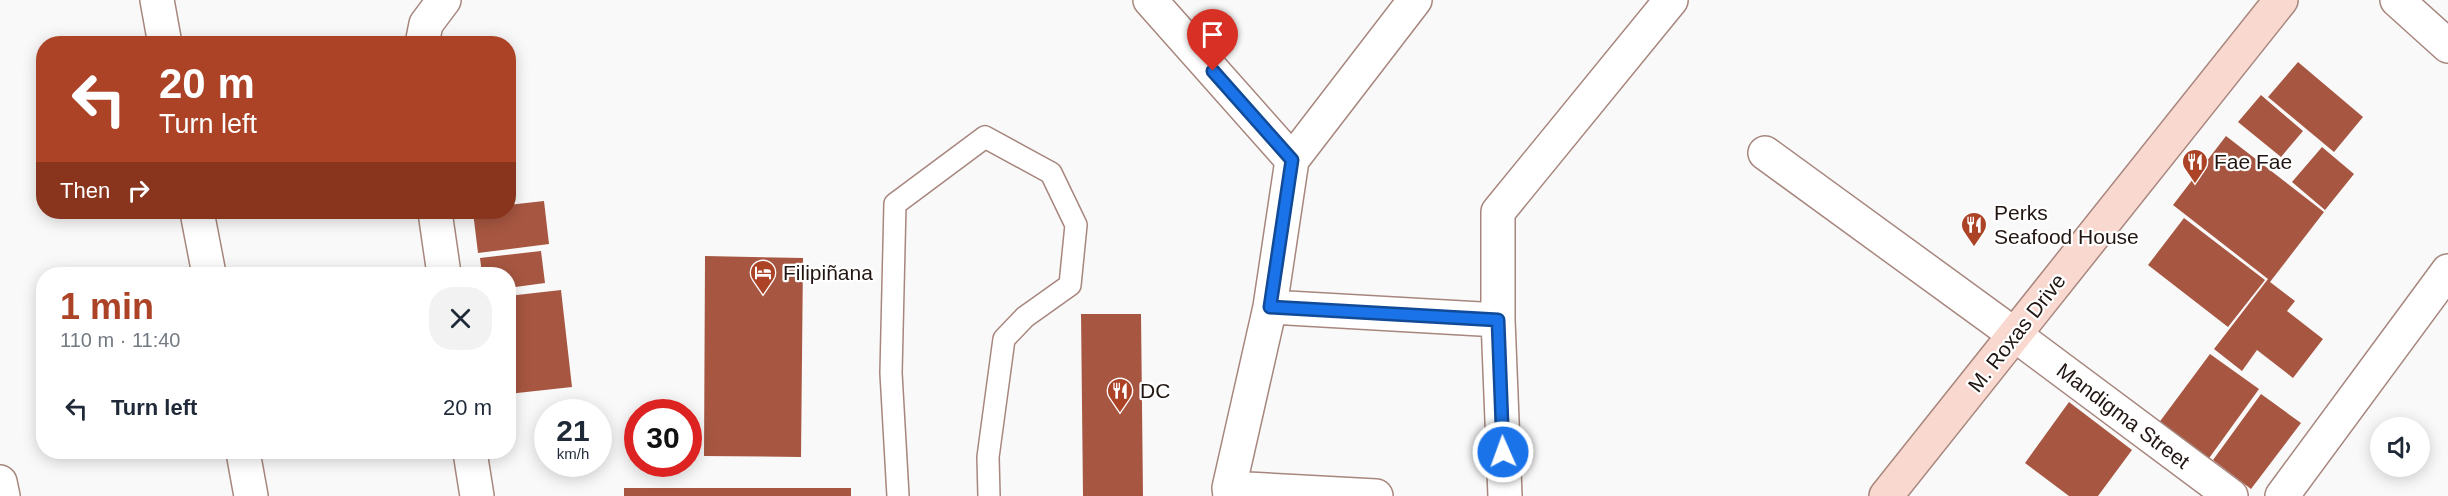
<!DOCTYPE html>
<meta charset="utf-8">
<style>
:root{--surface:#fff;--page:#f2f2f3;--text:#1f2937;--muted:#747a83;--accent:#ac4326}
body{margin:0;font-family:Arial,sans-serif;background:var(--page);color:var(--text);height:100vh;display:flex;flex-direction:column;font-size:22px;white-space:nowrap}
*{box-sizing:border-box;margin:0}
p{font-size:20px;color:var(--muted)}
.icon{flex:none;width:33px;height:33px;fill:none;stroke:currentColor;stroke-width:2;stroke-linecap:round;stroke-linejoin:round}
.map{position:relative;flex:1;overflow:hidden}
.drawer{position:absolute;left:36px;top:267px;width:480px;height:192px;display:flex;flex-direction:column;background:var(--surface);border-radius:24px;box-shadow:0 3px 15px #0003}
.drawer>*{flex:none}
.hud{position:absolute;left:36px;top:36px;width:480px;height:183px;border-radius:24px;box-shadow:0 3px 15px #0003;background:#ac4326;color:#fff;overflow:hidden}
.tools{position:absolute;left:2370px;top:417px;display:grid;gap:12px}
.tools a{display:grid;place-items:center;width:60px;height:60px;border-radius:50%;background:var(--surface);box-shadow:0 3px 15px #0003;font-size:30px}
.speed{position:absolute;left:534px;top:399px;display:flex;gap:12px;font-size:30px;font-weight:700;text-align:center}
.speed>*{display:grid;place-content:center;width:78px;height:78px;border-radius:50%;background:var(--surface);box-shadow:0 3px 15px #0003;line-height:1}
.speed small{font-size:15px;font-weight:400}
.speed .limit{border:9px solid #d22;background:#fff;color:#111}
.pin{position:absolute;display:grid;place-items:center;width:51px;height:51px;color:#fff;margin:-62px -26px;border-radius:50% 50% 50% 0;rotate:-45deg;box-shadow:0 0 6px #0007}
.pin .icon{rotate:45deg}
.me{position:absolute;width:66px;margin:-33px;rotate:358deg;stroke-linejoin:round;filter:drop-shadow(0 0 4px #0008)}
.turn{display:flex;align-items:center;gap:21px;height:126px;padding:0 24px;font-size:27px}
.turn .icon{width:78px;height:78px;stroke-width:2.5}
.turn b{display:block;font-size:42px;line-height:51px}
.then{display:flex;align-items:center;height:57px;padding:0 24px;background:#0003;gap:12px;font-size:22px}
.round{display:grid;place-items:center;flex:none;width:63px;height:63px;border-radius:24px;background:var(--page)}
.headline{display:flex;align-items:center;justify-content:space-between;height:102px;padding:0 24px}
h1{font-size:36px;font-weight:700;line-height:45px;color:var(--accent)}
ul{padding:0;list-style:none}
li{display:flex;align-items:center;gap:18px;height:78px;padding:0 24px}
li div{flex:1}
li b{display:block;font-size:22px}
li em{font-style:normal}
.map>svg:first-child{display:block}
.building{fill:#a75741}
.lines{fill:none;stroke-linecap:round;stroke-linejoin:round}
.service-casing{stroke:#a7867d;stroke-width:24}
.minor-casing{stroke:#a7867d;stroke-width:36}
.secondary-casing{stroke:#a7867d;stroke-width:36}
.service{stroke:#fff;stroke-width:21}
.minor{stroke:#fff;stroke-width:33}
.secondary{stroke:#f9d8cf;stroke-width:33}
.route-casing{stroke:#114b97;stroke-width:15}
.route{stroke:#1a73e8;stroke-width:10}
.labels{text-anchor:middle;stroke-width:4.5;stroke-linejoin:round;paint-order:stroke}
.poi-label{font-size:21px;fill:#221612;stroke:#fff;text-anchor:start}
.street-label{font-size:21px;fill:#221612;stroke:#fff}
</style>
<div class="map">
<svg width="2448" height="496" viewBox="0 0 2448 496">
<rect width="100%" height="100%" fill="#f9f9f9"/>
<path class="building" d="M2298,62L2363,117L2334,152L2268,97Z
M2261,95L2303,131L2281,157L2238,122Z
M2226,136L2324,212L2270,282L2295,301L2287,311L2323,339L2293,378L2257,350L2242,371L2214,349L2268,279L2173,205Z
M2322,147L2354,174L2325,210L2292,182Z
M544,201L549,244L478,253L473,212H508V205Z
M2184,218L2265,280L2228,327L2148,265Z
M541,251L545,283L508,288V274H482L480,258Z
M705,256L803,258L801,457L704,456Z
M561,290L572,387L508,394V296Z
M1081,314H1141L1143,496H1083Z
M2210,354L2259,389L2207,461L2158,424Z
M2261,394L2301,423L2251,489L2213,460Z
M2069,402L2132,450L2098,496H2069L2025,463Z
M624,488H851V496H624Z"/>
<g class="lines">
<defs>
<path id="service" d="M898,496L891,373L895,204L985,137L1051,173L1076,225L1070,285L1025,317L1004,339L988,457L989,496"/>
<path id="minor" d="M157,0L165,44
M1150,0L1292,160L1270,307
M2397,0L2448,46
M422,44L426,24L444,0
M1765,153L2015,335L2231,496
M1292,160L1415,0
M197,212L209,274
M435,212L444,274
M1498,320V212L1671,0
M243,452L251,496
M470,452L477,496
M0,482L3,496
M1229,488L1270,307L1498,320L1505,496
M1230,496L1229,488L1376,496
M2282,496L2448,271"/>
<path id="secondary" d="M1886,496L2281,0"/>
</defs>
<use href="#service" class="service-casing"/>
<use href="#minor" class="minor-casing"/>
<use href="#secondary" class="secondary-casing"/>
<use href="#service" class="service"/>
<use href="#minor" class="minor"/>
<use href="#secondary" class="secondary"/>
</g>
<g class="lines">
<defs>
<path id="route" d="M1213,71L1292,160L1270,307L1498,320L1503,452"/>
</defs>
<use href="#route" class="route-casing"/>
<use href="#route" class="route"/>
</g>
<defs>
<symbol id="restaurant-pin" viewBox="-11 -11 22 30"><path d="M0 17L-7.5 6A9.5 9.5 0 1 1 7.5 6Z" fill="#ac4326" stroke="#fff"/><path d="M-5-6h1v4h1v-4h1v4h1v-4h1v5L-1.5 .5V6h-2V.5L-5-1ZM5-6V6H3V1.5H1.5Q1.5-4 5-6Z" fill="#fff"/></symbol>
<symbol id="hotel-pin" viewBox="-11 -11 22 30"><path d="M0 17L-7.5 6A9.5 9.5 0 1 1 7.5 6Z" fill="#ac4326" stroke="#fff"/><path d="M-6-4.5h1.5V1H6V5H4.5V3h-9V5H-6ZM-4 0a1.8 1.8 0 1 1 3.6 0ZM.5 0V-2.5h3Q6-2.5 6 0Z" fill="#fff"/></symbol>
</defs>
<g fill-rule="evenodd">
<use href="#restaurant-pin" x="2180" y="147" width="30" height="40"/>
<use href="#restaurant-pin" x="1959" y="210" width="30" height="40"/>
<use href="#hotel-pin" x="748" y="258" width="30" height="40"/>
<use href="#restaurant-pin" x="1105" y="376" width="30" height="40"/>
</g>
<g class="labels">
<g class="poi-label">
<text x="2214" y="169">Fae Fae</text>
<text x="1994" y="220">Perks<tspan x="1994" dy="24">Seafood House</tspan></text>
<text x="783" y="280">Filipiñana</text>
<text x="1140" y="398">DC</text>
</g>
<g class="street-label">
<text transform="translate(2017 333) rotate(-52)" y="7">M. Roxas Drive</text>
<text transform="translate(2123 416) rotate(37)" y="7">Mandigma Street</text>
</g>
</g>
</svg>
<div class="tools">
<a><svg class="icon" aria-label="sound" viewBox="0 0 24 24"><path d="M4 9h4l5-4v14l-5-4H4zM17 9q2 3 0 6"/></svg></a>
</div>
<div class="speed"><div>21<small>km/h</small></div><div class="limit">30</div></div>
<div class="pin" style="left:1213px;top:71px;background:#d93025"><svg class="icon" aria-label="arrive" viewBox="0 0 24 24"><path d="M6 21V4h12l-3 4 3 4H6"/></svg></div>
<svg class="me" style="left:1503px;top:452px" viewBox="-20 -20 40 40"><circle r="17" fill="#1a73e8" stroke="#fff" stroke-width="3"/><path d="M0-11L8 9 0 5-8 9z" fill="#fff"/></svg>
<div class="hud">
<div class="turn"><svg class="icon" aria-label="left" viewBox="0 0 24 24"><path d="M17 20v-9H6M10 6l-5 5 5 5"/></svg><div><b>20 m</b>Turn left</div></div>
<div class="then">Then<svg class="icon" aria-label="right" viewBox="0 0 24 24"><path d="M7 20v-9h11M14 6l5 5-5 5"/></svg></div>
</div>
<section class="drawer">
<div class="headline"><div><h1>1 min</h1><p>110 m · 11:40</p></div><a class="round"><svg class="icon" aria-label="close" viewBox="0 0 24 24"><path d="M6 6l12 12M18 6L6 18"/></svg></a></div>
<ul>
<li><svg class="icon" aria-label="left" viewBox="0 0 24 24"><path d="M17 20v-9H6M10 6l-5 5 5 5"/></svg><div><b>Turn left</b></div><em>20 m</em></li>
</ul>
</section>
</div>
